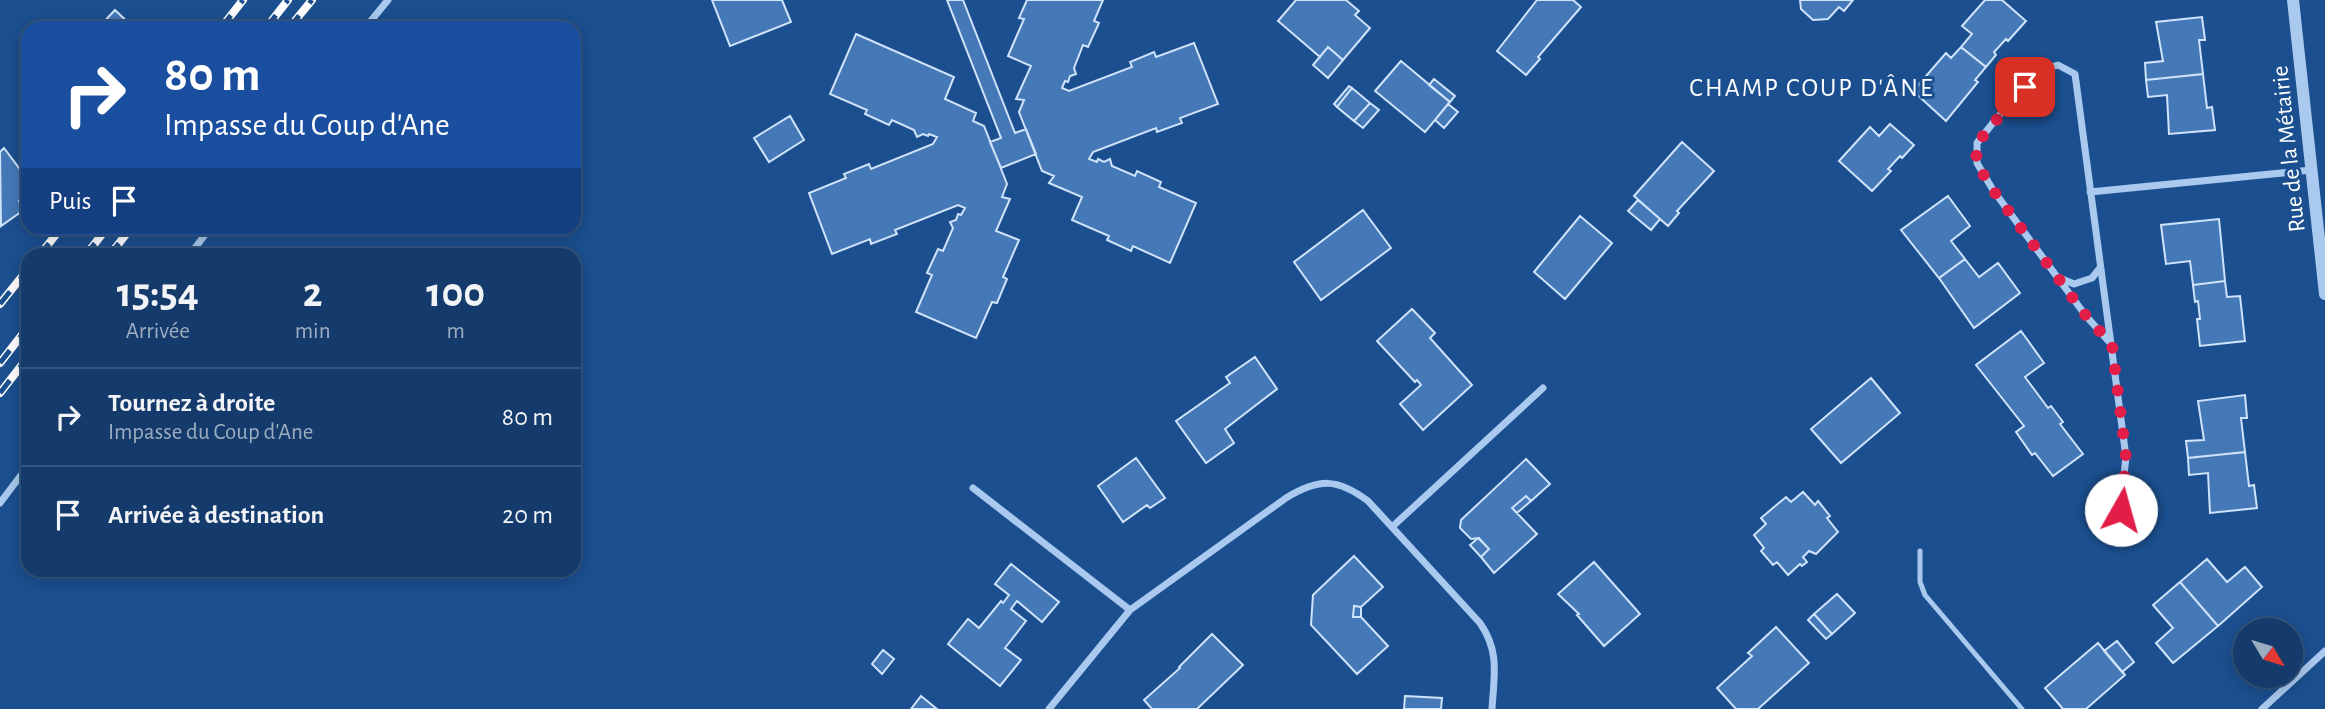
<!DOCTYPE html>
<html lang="fr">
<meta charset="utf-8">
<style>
:root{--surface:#143b6b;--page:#1d4271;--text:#f1f3f6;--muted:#9dadc1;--line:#33557e}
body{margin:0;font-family:"Alegreya Sans",sans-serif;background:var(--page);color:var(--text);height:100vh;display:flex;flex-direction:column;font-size:26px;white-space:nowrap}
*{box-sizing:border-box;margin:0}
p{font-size:23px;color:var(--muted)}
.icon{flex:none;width:38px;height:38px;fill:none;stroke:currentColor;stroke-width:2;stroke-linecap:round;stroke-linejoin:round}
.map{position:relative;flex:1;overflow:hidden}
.details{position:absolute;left:21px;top:248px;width:560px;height:329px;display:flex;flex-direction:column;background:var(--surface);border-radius:21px;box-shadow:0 4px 18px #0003,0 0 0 2px var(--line)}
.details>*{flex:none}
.hud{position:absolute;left:21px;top:21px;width:560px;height:214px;border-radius:21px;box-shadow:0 4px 18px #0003,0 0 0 2px var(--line);background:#1a4fa0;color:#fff;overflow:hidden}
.needle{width:46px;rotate:128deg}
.buttons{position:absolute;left:2233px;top:618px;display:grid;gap:14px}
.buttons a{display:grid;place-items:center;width:70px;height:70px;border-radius:50%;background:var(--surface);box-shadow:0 4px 18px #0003,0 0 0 2px var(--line);font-size:35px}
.pin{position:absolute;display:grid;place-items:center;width:60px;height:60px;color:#fff;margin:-30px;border-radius:14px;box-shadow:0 4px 10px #0006}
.me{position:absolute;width:77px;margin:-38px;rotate:7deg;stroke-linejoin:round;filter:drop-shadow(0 0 5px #0008)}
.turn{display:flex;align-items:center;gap:24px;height:147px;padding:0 28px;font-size:32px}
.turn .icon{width:91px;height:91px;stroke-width:2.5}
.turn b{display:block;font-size:49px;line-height:60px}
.then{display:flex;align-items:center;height:66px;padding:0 28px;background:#0003;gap:14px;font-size:26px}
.eta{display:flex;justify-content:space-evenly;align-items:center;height:119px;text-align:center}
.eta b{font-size:42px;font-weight:700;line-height:49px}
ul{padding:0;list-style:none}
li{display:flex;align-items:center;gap:21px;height:98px;padding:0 28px;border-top:2px solid var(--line)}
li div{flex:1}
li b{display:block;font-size:26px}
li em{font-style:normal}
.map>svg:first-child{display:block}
.building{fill:#4478b7;stroke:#cfe3fa;stroke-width:2}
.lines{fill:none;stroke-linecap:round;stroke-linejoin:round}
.service{stroke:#a9c9ee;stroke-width:5}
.minor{stroke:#a9c9ee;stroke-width:7}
.tertiary{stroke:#a9c9ee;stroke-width:12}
.rail-casing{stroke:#fff;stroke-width:8}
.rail{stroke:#1b4f8f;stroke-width:5;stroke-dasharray:16;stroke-linecap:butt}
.route{stroke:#e11d48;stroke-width:12;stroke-dasharray:0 21.6}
.labels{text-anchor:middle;stroke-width:6;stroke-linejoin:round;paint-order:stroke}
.street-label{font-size:24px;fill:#fff;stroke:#1b4f8f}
.neighbourhood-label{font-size:26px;letter-spacing:2px;fill:#fff;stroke:#1b4f8f}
</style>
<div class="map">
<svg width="2325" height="709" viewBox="0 0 2325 709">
<rect width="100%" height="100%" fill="#1b4f8f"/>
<path class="building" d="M712,0H782L791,22L730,46Z
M947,0H963L1015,133L1026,129L1036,154L1001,168L990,142L1001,138Z
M1027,0H1103L1094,21L1099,23L1088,47L1083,45L1074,68L1076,74L1070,76L1068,82L1065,81L1062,88L1069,91L1132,67L1130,62L1154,52L1156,57L1194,43L1218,104L1180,118L1182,123L1157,132L1156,128L1093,152L1089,159L1097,162L1098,159L1104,162L1110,159L1112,166L1135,176L1137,171L1161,182L1159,187L1196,203L1170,263L1133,246L1131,251L1107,240L1109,236L1072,220L1082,197L1049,183L1054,176L1042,171L1019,112L1024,100L1016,99L1031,66L1008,56L1024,19L1019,18Z
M1296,0H1346L1359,11L1355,15L1370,28L1343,60L1328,47L1320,57L1278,21Z
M1537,0H1573L1581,7L1538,57L1540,59L1526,75L1497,51Z
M1800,0H1853L1844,11L1839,7L1828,19L1813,20L1801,9Z
M1985,0H2002L2026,21L2008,41L2006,39L1994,52L1996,55L1986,67L1961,47L1972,34L1962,26Z
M115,10L134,28H98Z
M2202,17L2205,40H2199L2203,74L2146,80L2145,63L2163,61L2156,22Z
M856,34L954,77L945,99L976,113L973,121L984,126L1007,184L1002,197L1010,199L996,231L1019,240L1003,277L1007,279L997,303L992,302L976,338L916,312L932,275L927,273L938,249L943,251L953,228L950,222L956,220L958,214L961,215L965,208L958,205L895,230L897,234L871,244L870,239L832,254L809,193L846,178L844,174L869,164L871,169L933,144L937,137L929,134L928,136L923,134L917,137L914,130L892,120L889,125L865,114L867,110L830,94Z
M1328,47L1343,60L1328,78L1313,65Z
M1961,47L1986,67L1975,80L1978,82L1946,121L1913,91L1946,53L1951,58Z
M1401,61L1450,102L1425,132L1375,91Z
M2203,74L2207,108L2212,107L2215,130L2169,134L2167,95L2148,97L2146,80Z
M1434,79L1455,96L1450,102L1429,85Z
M1349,86L1352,88L1337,107L1334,104Z
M1352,88L1370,103L1354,121L1337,107Z
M1370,103L1379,110L1363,128L1354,121Z
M1448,104L1458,112L1444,128L1435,120Z
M790,116L804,140L769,162L754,138Z
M1890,124L1914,145L1902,158L1900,156L1888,169L1891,171L1872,191L1839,161L1870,127L1879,136Z
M1682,142L1714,171L1677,211L1679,213L1668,226L1634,196Z
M4,148L28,180V195L19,201L25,209L1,226L0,152Z
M1948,196L1970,226L1951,241L1965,259L1939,278L1901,230Z
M1638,200L1660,219L1651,230L1628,211Z
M1363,210L1391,248L1321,300L1294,262Z
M1580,216L1612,243L1565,299L1534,272Z
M2219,219L2225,281L2193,285L2190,261L2166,264L2161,225Z
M1965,259L1979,277L1998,263L2020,293L1974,328L1939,278Z
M2225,281L2227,297L2240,296L2245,341L2200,346L2197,319H2200L2198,301L2195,302L2193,285Z
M1412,309L1435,333L1430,338L1472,385L1423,430L1400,404L1421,385L1417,380L1415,382L1377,341Z
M2021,331L2044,363L2025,377L2048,408L2051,406L2063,422L2060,424L2083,454L2053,476L2035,453L2032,455L2016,432L2024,426L1976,365Z
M1255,357L1277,389L1225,429L1234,443L1206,463L1176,421L1230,383L1226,377Z
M1871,378L1900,413L1841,463L1811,429Z
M2245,395L2247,418H2241L2245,452L2188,458L2186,441L2204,440L2198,401Z
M2245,452L2249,486L2254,485L2257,508L2210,513L2208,473L2189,475L2188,458Z
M1136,458L1165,498L1150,508L1147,505L1123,522L1098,486Z
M1526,459L1550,484L1531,501L1526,496L1512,508L1537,534L1494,573L1481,557L1489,549L1479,538L1471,539L1460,528L1461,520Z
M1803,492L1815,505L1818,501L1830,516L1827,518L1838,532L1816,554L1809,551L1803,557L1807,562L1802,566L1800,564L1788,575L1777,562L1773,565L1761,551L1764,548L1754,535L1766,524L1761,518L1786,497L1791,502Z
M1526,496L1531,501L1517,513L1512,508Z
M1478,538L1489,549L1481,557L1470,545Z
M1354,556L1383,587L1361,607L1354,606L1353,617H1361L1388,646L1357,674L1311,625L1313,595Z
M2207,559L2227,582L2245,567L2262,587L2218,626L2180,582Z
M1594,562L1640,614L1604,646L1577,615L1579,614L1558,594Z
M1011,564L1059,602L1042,622L1017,601L1011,609L1026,621L1005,648L1021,660L1000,686L948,644L968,619L979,628L1001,601L1003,603L1009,595L995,584Z
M2180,582L2218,626L2173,663L2156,643L2173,628L2153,605Z
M1837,594L1855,613L1832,634L1814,614Z
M1354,606L1361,607V617H1353Z
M1814,614L1832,634L1826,639L1808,620Z
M1776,627L1809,663L1758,709H1736L1717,688L1752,656L1748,653Z
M1212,634L1243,665L1197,709H1152L1144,700L1180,668L1179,667Z
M2117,641L2134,662L2122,672L2104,651Z
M2098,643L2125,675L2086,709H2063L2045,688Z
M883,650L894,659L882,674L872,664Z
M921,696L937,709H911Z
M1405,696L1442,698L1441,709H1404Z"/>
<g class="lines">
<path class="service" d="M1920,551V582L1925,595L2022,709"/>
<path class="minor" d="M365,28L388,0
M2090,192L2312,170
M189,256L210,228
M2062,279L2074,284L2092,278L2100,268
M2112,345L2086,316L1993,190L1977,163V143L1996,119L2039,71L2058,65L2075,74L2126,457L2118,530
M973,488L1130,610
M0,503L28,466
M1392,527L1543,388
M1049,709L1130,610L1286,498C1319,478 1337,478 1368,501L1480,623C1500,652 1494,675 1492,709
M2262,709L2325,651"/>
<path class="tertiary" d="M2293,0L2325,294"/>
<defs>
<path id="rail" d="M221,28L243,0
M266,28L288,0
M289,28L312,0
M39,256L61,228
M85,256L107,228
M109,256L131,228
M0,304L28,269
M0,363L28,327
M0,393L28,357"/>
</defs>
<use href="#rail" class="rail-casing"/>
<use href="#rail" class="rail"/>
</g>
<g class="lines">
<path class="route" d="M2025,87L1977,143L1976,163L1993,190L2086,316L2112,345L2126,457L2121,510"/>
</g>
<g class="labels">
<g class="street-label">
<text transform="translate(2288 149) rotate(-96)" y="8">Rue de la Métairie</text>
</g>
<g class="neighbourhood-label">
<text x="1812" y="96">CHAMP COUP D'ÂNE</text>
</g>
</g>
</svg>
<div class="buttons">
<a><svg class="needle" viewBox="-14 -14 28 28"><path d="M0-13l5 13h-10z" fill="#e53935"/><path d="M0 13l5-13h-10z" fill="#9dadc1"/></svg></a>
</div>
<div class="pin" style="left:2025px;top:87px;background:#d93025"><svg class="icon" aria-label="arrive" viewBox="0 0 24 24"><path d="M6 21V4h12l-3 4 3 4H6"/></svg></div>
<svg class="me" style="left:2121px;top:510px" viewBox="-20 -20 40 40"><circle r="19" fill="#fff"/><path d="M0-13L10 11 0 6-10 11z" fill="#e11d48"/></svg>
<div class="hud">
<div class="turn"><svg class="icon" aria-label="right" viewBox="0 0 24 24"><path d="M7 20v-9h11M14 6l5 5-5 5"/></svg><div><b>80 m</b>Impasse du Coup d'Ane</div></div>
<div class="then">Puis<svg class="icon" aria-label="arrive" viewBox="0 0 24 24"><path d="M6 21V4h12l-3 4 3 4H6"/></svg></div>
</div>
<section class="details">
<div class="eta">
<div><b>15:54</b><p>Arrivée</p></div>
<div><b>2</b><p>min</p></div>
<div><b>100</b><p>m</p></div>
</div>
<ul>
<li><svg class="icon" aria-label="right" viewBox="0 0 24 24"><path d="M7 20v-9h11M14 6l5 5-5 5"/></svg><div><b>Tournez à droite</b><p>Impasse du Coup d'Ane</p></div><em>80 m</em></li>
<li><svg class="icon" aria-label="arrive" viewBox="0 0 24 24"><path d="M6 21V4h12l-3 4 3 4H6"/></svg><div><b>Arrivée à destination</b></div><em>20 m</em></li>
</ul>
</section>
</div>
